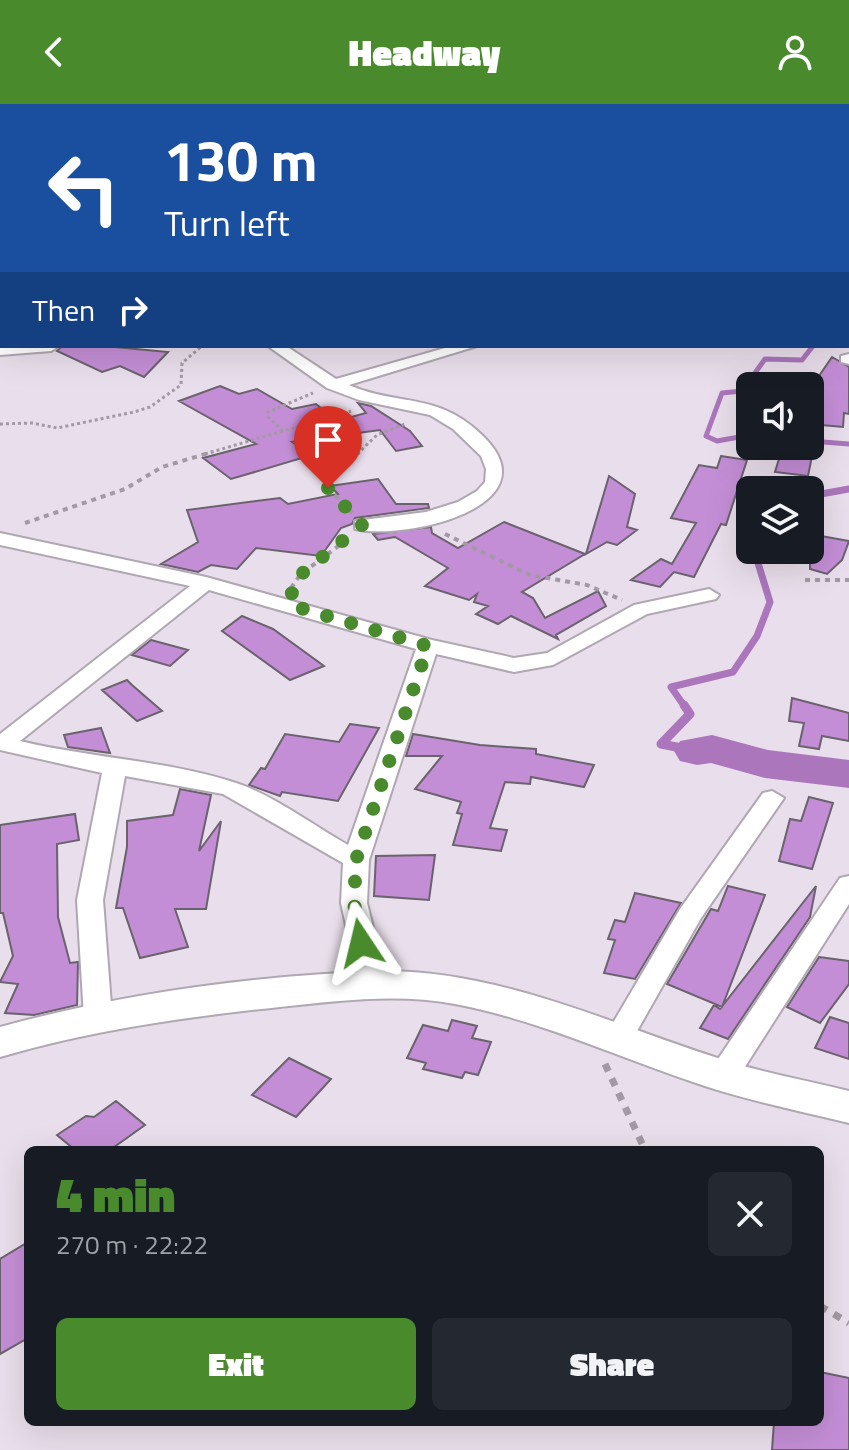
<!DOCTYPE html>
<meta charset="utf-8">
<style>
:root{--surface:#171b24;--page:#242831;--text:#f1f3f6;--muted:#9ea1a6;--accent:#488a2c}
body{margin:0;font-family:"Titillium Web",sans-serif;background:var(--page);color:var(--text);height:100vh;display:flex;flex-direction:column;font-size:30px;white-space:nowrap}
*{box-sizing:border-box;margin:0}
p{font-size:26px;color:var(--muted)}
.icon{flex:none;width:44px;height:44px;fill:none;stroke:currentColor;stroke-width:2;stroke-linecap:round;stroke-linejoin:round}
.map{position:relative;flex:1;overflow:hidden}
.sheet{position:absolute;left:24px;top:1042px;width:800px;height:280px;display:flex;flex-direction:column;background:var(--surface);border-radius:12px;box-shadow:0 8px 32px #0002}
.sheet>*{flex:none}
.top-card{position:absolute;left:0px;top:0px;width:850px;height:244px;box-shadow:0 8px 32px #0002;background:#1a4fa0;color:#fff;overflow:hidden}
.fabs{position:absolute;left:736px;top:268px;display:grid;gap:16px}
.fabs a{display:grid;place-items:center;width:88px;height:88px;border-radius:12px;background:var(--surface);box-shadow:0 8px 32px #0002;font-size:40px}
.pin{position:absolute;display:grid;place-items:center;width:68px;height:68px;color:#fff;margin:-82px -34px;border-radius:50% 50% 50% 0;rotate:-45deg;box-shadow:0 0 8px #0007}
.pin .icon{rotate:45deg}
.me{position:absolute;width:88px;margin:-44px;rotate:350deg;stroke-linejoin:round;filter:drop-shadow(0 0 6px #0008)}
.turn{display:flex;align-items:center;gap:28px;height:168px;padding:0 32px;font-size:36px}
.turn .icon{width:104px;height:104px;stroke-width:2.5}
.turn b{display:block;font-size:56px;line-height:68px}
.then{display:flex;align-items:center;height:76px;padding:0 32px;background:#0003;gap:16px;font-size:30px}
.round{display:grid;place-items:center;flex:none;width:84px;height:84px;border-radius:12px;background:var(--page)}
.summary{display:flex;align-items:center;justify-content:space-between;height:136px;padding:0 32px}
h1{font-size:48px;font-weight:800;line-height:60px;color:var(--accent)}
.button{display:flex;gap:16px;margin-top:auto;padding:16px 32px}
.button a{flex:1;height:92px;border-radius:12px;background:var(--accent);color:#fff;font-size:32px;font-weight:800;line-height:92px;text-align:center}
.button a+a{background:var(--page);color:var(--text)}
header{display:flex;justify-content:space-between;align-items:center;height:104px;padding:0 32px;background:var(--accent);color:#fff;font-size:36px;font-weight:800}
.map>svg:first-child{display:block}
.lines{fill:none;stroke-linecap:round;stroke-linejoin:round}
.stream-far2{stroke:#ab76bb;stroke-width:5}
.stream-far1{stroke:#ab76bb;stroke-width:7}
.stream{stroke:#ab76bb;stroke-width:9}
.river{fill:#ab76bb;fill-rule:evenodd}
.building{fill:#c48ed6;stroke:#6a626d;stroke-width:2}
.street-casing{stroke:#b0a7b3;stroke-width:4}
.secondary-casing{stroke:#b0a7b3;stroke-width:4}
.path-far2{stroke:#a199a3;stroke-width:3;stroke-dasharray:3 3;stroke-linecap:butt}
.path-far1{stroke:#a199a3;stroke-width:4;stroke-dasharray:5 5;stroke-linecap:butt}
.path{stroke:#a199a3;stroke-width:7;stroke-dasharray:8 8;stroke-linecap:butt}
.street{fill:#fff;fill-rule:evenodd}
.secondary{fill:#fff;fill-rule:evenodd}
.route{stroke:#488a2c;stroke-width:14;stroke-dasharray:0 25.2}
</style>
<header><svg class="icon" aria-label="back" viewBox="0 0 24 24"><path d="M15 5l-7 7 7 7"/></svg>Headway<svg class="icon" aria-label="person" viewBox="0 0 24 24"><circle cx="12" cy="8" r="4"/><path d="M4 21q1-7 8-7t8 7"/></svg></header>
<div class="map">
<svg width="849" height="1346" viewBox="0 0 849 1346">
<rect width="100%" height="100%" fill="#e9dfec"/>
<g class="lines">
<path class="stream-far2" d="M750,331L717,337L706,332L722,289L742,287L765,255L802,256L813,242
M810,337L849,340"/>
<path class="stream-far1" d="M810,392L849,385
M685,603L671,583L733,568L757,532L770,498L754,446"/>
<path class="stream" d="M661,640L690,610L684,601
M661,640L697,647"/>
<path class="river" d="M712,631L768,646L849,656V684L765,674L711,659L697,661L680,657L674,647L680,637Z"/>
</g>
<path class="building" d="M62,242H104L168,248L144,273L120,262L102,268L57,247Z
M832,253L849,263V310L844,309L843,323L810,320V285Z
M220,282L239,290L257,285L292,305L316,300L337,317L366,309L358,299L371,302L410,327L422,342L396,347L380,326L292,338L312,351L231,375L203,354L256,340L179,297Z
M781,348L812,352L808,372L775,368Z
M721,352L747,356L726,421L721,420L694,473L674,468L660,483L631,476L661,455L672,460L696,419L671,414L699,361L717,364Z
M609,372L635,390L627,423L637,426L617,441L607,438L586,450Z
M378,375L396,400H428L429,404L355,414L352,420L341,424L321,452L256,444L237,465L211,461L198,468L161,460L198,438L187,406L280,394L288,400L338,390L330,382Z
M504,418L585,450L522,488L533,494L545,514L598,487L606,502L556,531L558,535L511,512L498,520L476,510L488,502L474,498L477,490L469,496L425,482L448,464L395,433L378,436L373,430L431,423L432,429L458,444Z
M810,430L849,437L842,456L827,470L810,465Z
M242,512L273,525L324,562L290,576L222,527Z
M151,536L188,546L170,562L132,551Z
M127,576L132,581L162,607L137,617L102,586Z
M792,594L849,609V637L822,632L819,645L799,642L804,619L789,617Z
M350,620L379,624L338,697L282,688L280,692L249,681L261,664L265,665L285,630L339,638Z
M101,624L110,649L68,643L64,631Z
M413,630L480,641L536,645V650L594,661L584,683L531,673L530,680L505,678L490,724L507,726L501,747L453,741L462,710L457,709L461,698L415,685L442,652H406Z
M180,685L211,691L199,747L221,717L206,805H175L188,843L140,854L123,804H116L127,743V717L173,711Z
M809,693L833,699L812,765L779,757L790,715L801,717Z
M75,710L79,736L57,740L58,813L70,859L78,858L77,901L34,911L5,909L18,880L0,878L13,852L3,809H0V721Z
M435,751L429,796L374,792L376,752Z
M728,782L765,791L722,903L667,880L711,805L718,807Z
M816,782L810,813L728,935L700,924L714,901L720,905Z
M635,789L681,799L635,875L604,869L615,836L608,835L615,816L625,818Z
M819,853L849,857V880L820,919L787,903Z
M830,913L849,919V955L815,944Z
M452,916L477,922L472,934L491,938L478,971L465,968L462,974L423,965L426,959L407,954L423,921L448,927Z
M289,954L331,975L296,1013L252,991Z
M116,997L145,1021L110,1046H75L57,1031L86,1012L94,1013Z
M28,1138V1234L0,1250V1155Z
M820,1268L849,1274V1346H772L774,1318H820Z"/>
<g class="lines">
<defs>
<path id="street" d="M407,0H417L418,2H408Z
M611,0H624L625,2H612Z
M848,43H849V49H848Z
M848,90H849V98H848Z
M848,136H849V144H848Z
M0,197H2V205H0Z
M0,241L2,242H59L51,247L0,251Z
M268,242H286L336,275L452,242H477L349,281C400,303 437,287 483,332C555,403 403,437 355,425V417L426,408L458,398L477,387L485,378L486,365L481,352L453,325L430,311L359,296L327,284Z
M849,250V260L841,258V252Z
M0,429L206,473L432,536L514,554L547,549L634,501L709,485L719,491L716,495L647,510L553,561L514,568L436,550L369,756L367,799L387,880L383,887L373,890L363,887L359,880L341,799L343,759L223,690L125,672L103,796L112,914L108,921L98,924L88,921L84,914L77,796L102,669L0,646V630L190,482L0,441ZM209,486L416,545L348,741C314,722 273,691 236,679C171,657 90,654 20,637Z
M772,687L784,694L701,814L628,943L618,946L608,943L603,936L680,805L763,689Z
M849,772V800L734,980L723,983L712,980L708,972L712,964L840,774Z"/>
<path id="secondary" d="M0,72H2V82H0Z
M848,96H849V106H848Z
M387,867C507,868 617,923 730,958C769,970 809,977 849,987V1019C800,1007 750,997 702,981C620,954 540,916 455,900C397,889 338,897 280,903C185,913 92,926 0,953V923C125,889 258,871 387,867Z"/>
</defs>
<use href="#street" class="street-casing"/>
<use href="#secondary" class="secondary-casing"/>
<path class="path-far2" d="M582,0L598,2
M0,2L30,0
M0,320L32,319L57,324L134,308L150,303L181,281L182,259L202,242
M283,327L268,313V308L313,289
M205,350L351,307
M357,350L377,331L405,320"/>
<path class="path-far1" d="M352,409L328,384L331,376L359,348
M25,419L125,385L162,363L212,348
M445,430L530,471L587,481L622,496
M805,476H849
M291,484L300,471L349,434"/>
<path class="path" d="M605,960L645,1046
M820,1202L849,1219"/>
<use href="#street" class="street"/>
<use href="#secondary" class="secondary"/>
</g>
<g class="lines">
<path class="route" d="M328,384L362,421L294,476L290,501L428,542L356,756L354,799L361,839"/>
</g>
</svg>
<div class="fabs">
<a><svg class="icon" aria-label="sound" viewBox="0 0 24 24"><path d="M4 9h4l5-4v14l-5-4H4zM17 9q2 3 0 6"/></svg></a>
<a><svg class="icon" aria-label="layers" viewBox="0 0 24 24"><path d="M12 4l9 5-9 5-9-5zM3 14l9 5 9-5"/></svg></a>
</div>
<div class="pin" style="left:328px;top:384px;background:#d93025"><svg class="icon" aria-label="arrive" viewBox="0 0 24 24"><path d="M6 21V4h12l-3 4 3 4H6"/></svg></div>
<svg class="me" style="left:361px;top:839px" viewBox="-20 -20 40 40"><path d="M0-17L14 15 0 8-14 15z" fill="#488a2c" stroke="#fff" stroke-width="4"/></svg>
<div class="top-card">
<div class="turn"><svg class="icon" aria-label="left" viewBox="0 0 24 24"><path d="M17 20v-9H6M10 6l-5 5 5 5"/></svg><div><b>130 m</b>Turn left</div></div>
<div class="then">Then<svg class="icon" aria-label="right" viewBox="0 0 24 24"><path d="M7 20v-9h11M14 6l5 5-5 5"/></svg></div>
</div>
<section class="sheet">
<div class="summary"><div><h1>4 min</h1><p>270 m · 22:22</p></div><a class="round"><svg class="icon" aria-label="close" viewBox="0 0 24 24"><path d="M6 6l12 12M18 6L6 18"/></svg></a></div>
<div class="button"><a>Exit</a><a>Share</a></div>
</section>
</div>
